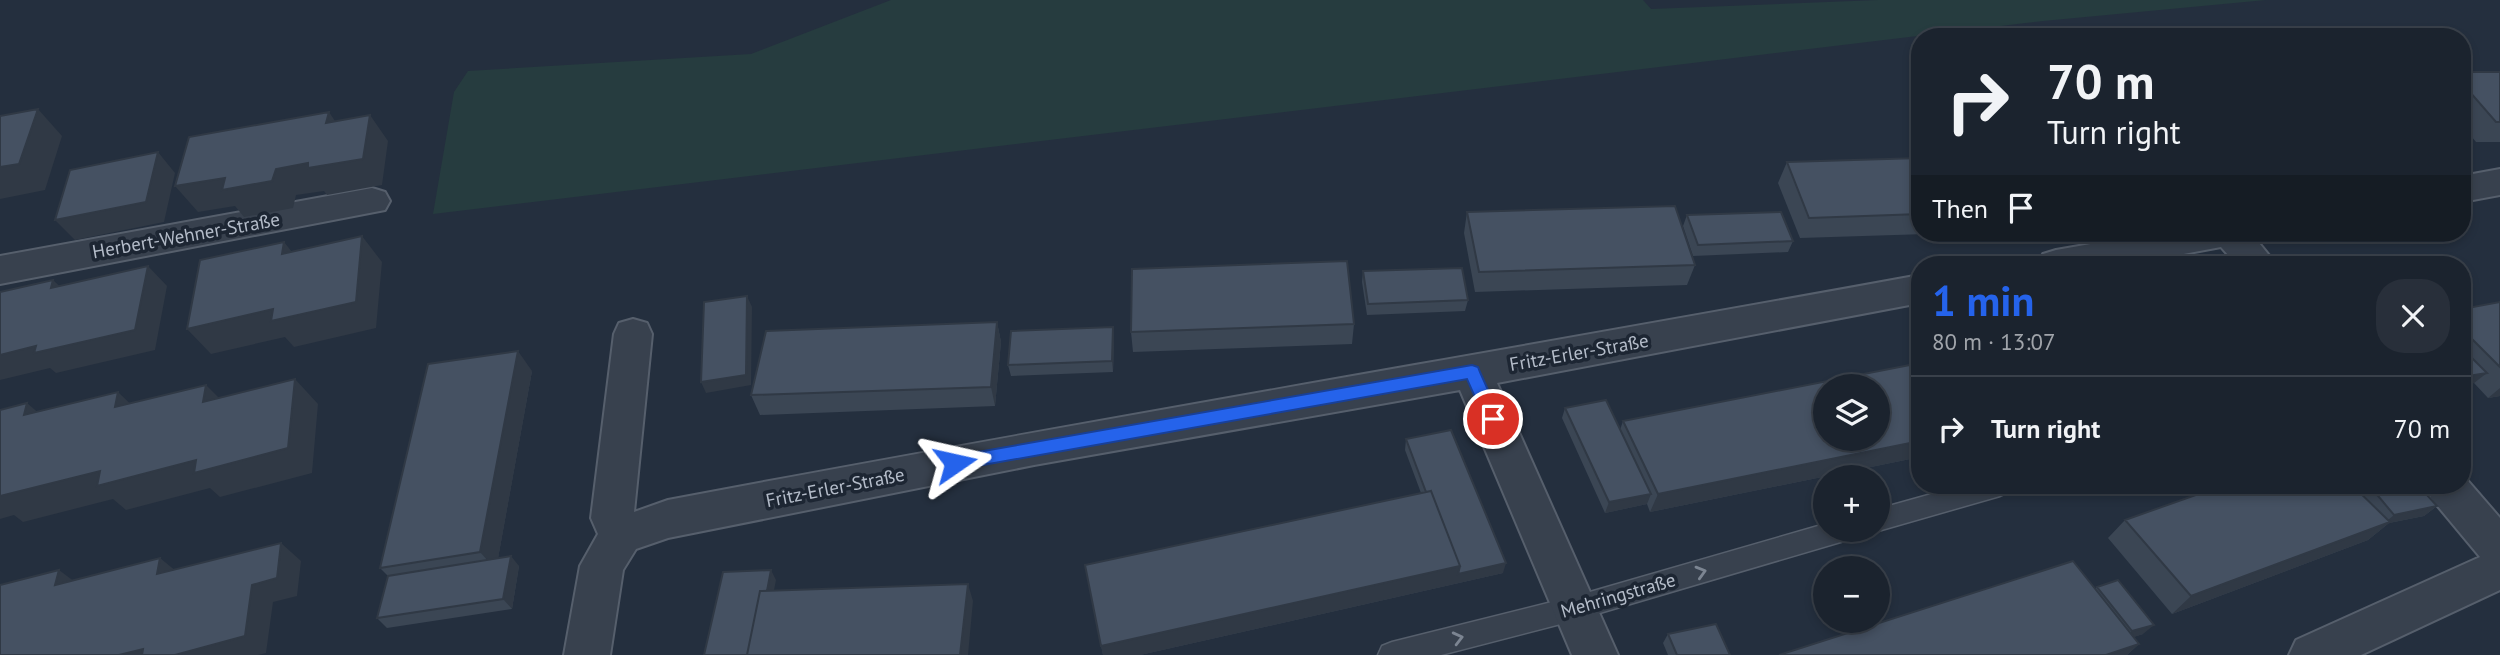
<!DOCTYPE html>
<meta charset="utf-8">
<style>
:root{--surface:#1b232e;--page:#282f3a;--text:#f1f3f6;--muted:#a0a4aa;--line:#39404a;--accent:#2563eb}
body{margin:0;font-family:"PT Sans",sans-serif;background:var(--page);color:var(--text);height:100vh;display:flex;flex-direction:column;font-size:26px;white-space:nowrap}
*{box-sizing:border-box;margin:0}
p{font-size:23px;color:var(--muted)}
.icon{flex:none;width:38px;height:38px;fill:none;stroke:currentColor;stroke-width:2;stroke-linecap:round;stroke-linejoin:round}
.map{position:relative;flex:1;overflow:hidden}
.side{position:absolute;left:1911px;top:256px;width:560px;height:238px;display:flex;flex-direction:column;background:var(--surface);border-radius:28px;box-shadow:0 4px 10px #0003,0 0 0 2px var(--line)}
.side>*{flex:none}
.hud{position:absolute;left:1911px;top:28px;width:560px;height:214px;border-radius:28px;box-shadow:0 4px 10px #0003,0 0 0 2px var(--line);background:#1b232e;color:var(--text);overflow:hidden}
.fabs{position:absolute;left:1813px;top:374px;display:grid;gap:14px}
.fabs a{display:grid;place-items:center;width:77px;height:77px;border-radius:50%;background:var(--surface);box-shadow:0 4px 10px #0003,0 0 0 2px var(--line);font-size:35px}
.pin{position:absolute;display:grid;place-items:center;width:60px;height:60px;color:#fff;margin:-30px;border:4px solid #fff;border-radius:50%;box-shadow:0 2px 7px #0007}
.me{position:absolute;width:77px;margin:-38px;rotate:79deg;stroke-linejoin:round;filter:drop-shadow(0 0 5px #0008)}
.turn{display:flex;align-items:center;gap:24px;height:147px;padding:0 21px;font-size:32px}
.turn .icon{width:91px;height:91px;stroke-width:2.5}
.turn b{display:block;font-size:49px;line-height:60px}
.then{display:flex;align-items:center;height:66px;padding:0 21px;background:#0003;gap:14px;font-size:26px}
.round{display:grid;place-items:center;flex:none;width:74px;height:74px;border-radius:28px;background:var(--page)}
.summary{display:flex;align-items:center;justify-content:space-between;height:119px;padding:0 21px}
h1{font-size:42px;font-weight:700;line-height:52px;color:var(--accent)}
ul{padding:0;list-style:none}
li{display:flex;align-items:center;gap:21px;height:105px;padding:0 21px;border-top:2px solid var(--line)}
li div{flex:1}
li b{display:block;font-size:26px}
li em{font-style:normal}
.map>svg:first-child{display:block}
.green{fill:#263c3f}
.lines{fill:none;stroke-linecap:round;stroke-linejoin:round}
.service-casing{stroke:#565f6c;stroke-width:3}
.minor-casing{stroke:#565f6c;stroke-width:4}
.service{fill:#38414e;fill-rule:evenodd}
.minor{fill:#38414e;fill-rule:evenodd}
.wall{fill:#3b4654}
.shaded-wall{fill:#303945}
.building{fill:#455162;stroke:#303945;stroke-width:2;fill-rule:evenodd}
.oneway{stroke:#7c8592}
.route{fill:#2563eb;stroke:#184099;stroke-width:2}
.labels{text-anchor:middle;stroke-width:7;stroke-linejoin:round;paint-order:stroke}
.street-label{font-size:19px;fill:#b4bcc9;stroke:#1d2633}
</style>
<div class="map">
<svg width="2500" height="655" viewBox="0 0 2500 655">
<rect width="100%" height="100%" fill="#242f3e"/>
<path class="green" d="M891,0H1643L1651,9L1878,0H2266L2043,21L433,214L454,92L468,71L751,54Z"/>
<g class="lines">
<defs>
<path id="service" d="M1964,485H2012L2009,492L2000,496L1878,531L1876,530L1878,509Z
M1825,524V530H1857L1853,538L1844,541L1576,620L1441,655H1378L1382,646L1392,642L1576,596Z"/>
<path id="minor" d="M2500,169V195L2462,202V176Z
M372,188L385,192L390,201L385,210L0,284V256Z
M2154,233H2251L2276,264H2236L2221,247L2130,264H2037L2043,254L2056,250Z
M1920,275V303L1497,383L1618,655H1572L1460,390L1034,465L668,538L636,549L623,570L610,655H564L580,566L598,534L591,518L614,334L619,323L633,319L647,323L652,334L634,512L668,500C1085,421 1503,351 1920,275Z
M2462,474L2500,518V590L2361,655H2289L2296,640L2480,557L2431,498L2425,485H2462Z"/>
</defs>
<use href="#service" class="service-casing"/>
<use href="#minor" class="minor-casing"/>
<use href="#service" class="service"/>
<use href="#minor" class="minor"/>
</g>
<path class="wall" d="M2462,72H2500V142H2476L2462,125Z
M1920,158V233H1958L1800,238L1778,183L1787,162Z
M1467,212L1695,265L1687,285L1475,292L1464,233Z
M1687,215L1793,241L1788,252L1693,256L1683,226Z
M1363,271L1468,300L1465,311L1367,315L1362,282Z
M2500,302V396L2488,398L2474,383L2462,386V309Z
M997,322L1001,342L995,406L760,415L751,395Z
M1354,324L1352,344L1133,352L1131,332Z
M1113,327L1114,338L1113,372L1011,376L1008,365Z
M1920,341V354L1916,347Z
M1920,363V457L1650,512L1647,504L1605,513L1562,418L1565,408L1620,430L1623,421Z
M532,371L498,558L519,566L512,609L387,628L377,618L388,576L380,568Z
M1406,439L1503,573L1140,655H1103L1085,565L1421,493L1405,450Z
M2224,485H2418L2437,506L2424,516L2389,523L2368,540L2172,614L2108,538L2125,520Z
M2097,587L2143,634L2133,637L2139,644L2127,655H1779L2095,589Z
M1668,634L1730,655H1668L1663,643Z"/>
<path class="shaded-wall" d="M38,109L62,136L45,190L0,199V167Z
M329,112L347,139L326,123Z
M370,115L388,141L382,185L327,195L324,191L296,195L293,208L244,217L235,206L198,212L175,186L308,163Z
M158,152L175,173L164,222L75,240L55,220Z
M362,236L382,262L376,328L294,347L285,337L211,354L187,329Z
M284,242L305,268L282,254Z
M148,266L167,286L155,350L56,373L50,368L0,380V355Z
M53,280L74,300L51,288Z
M747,296L752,307L751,385L706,393L701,382Z
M997,322L1001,342L995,406L991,387Z
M1113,327L1114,338L1113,372L1112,361Z
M518,351L532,371L496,570L480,552Z
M2487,373L2474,383L2462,386V377Z
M295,379L318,404L312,473L220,497L210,488L126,510L113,499L23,522L14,515L0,519V493Z
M206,385L231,410L203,402Z
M2500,388V396L2488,398Z
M118,392L144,417L115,407Z
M27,403L56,428L24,415Z
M1920,441V457L1650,512L1658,494Z
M1651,494L1647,504L1605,513L1609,502Z
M2437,506L2424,516L2389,523L2368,540L2172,614L2191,596L2382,525L2394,515Z
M281,543L301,561L297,596L273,602L266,653L258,655H175L252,585Z
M511,556L519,566L512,609L503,599Z
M160,558L182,576L157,574Z
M1506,563L1503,573L1140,655H1103L1101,646L1460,566Z
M59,570L83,588L55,585Z
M771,570L776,580L761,655H753Z
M968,584L973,601L968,655H960Z
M2154,625L2143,634L2122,641L2132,631Z
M2139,644L2127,655H2106Z
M143,649L152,655H119Z"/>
<path class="building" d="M2462,72H2500V122H2496L2462,83Z
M38,109L19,164L0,167V116Z
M329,112L326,123L370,115L363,159L308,168V163L276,169L272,181L222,190L225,178L175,186L189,137Z
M158,152L146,202L55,220L70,170Z
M1920,158V214L1809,218L1787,162Z
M1675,206L1695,265L1479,272L1467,212Z
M1781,212L1793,241L1698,245L1687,215Z
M362,236L356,302L271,321L273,309L187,329L200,260L284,242L282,254Z
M1347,261L1354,324L1131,332L1132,269Z
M148,266L135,330L34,353L36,346L0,355V292L53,280L51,288Z
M1462,268L1468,300L1368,304L1363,271Z
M747,296L746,375L701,382L704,302Z
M2500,302V367L2462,329V309Z
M997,322L991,387L751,395L766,331Z
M1113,327L1112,361L1008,365L1011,331Z
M2462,348L2487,373L2462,377Z
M518,351L480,552L380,568L428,364Z
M1920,363V441L1658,494L1623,421ZM1825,387H1878V439H1825Z
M295,379L288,448L194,473L196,460L97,486L100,471L0,496V410L27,403L24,415L118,392L115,407L206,385L203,402Z
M1606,400L1651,494L1609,502L1565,408Z
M1451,430L1506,563L1458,574L1460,566L1431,491L1426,492L1406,439Z
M2224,485H2352L2390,522L2191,596L2125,520Z
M2369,485H2418L2437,506L2394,515Z
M1431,491L1460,566L1101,646L1085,565Z
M281,543L277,578L252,585L245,636L175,655H142L143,649L119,655H0V585L59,570L55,585L160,558L157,574Z
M511,556L503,599L377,618L388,576Z
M2073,561L2139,644L2106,655H1779Z
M771,570L767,591H760L747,655H704L723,572Z
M2118,580L2154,625L2132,631L2097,587Z
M968,584L960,655H747L760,591Z
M1716,624L1730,655H1677L1668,634Z"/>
<defs><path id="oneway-chevron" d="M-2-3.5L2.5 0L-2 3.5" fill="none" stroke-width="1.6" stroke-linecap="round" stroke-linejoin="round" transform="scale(1.75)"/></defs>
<g class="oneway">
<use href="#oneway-chevron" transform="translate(1701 572) rotate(-16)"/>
<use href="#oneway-chevron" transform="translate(1458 638) rotate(-14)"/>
</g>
<path class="route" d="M1472,365L1478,367L1480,372L1501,419L1499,424H1487L1467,379L955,470L949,468L947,463L949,458L955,456Z"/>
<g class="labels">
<g class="street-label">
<text transform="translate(186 235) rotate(-10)" y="7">Herbert-Wehner-Straße</text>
<text transform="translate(1579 352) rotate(-10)" y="7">Fritz-Erler-Straße</text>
<text transform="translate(835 487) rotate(-11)" y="7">Fritz-Erler-Straße</text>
<text transform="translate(1618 595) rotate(-16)" y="7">Mehringstraße</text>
</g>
</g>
</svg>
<div class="fabs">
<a><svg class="icon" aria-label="layers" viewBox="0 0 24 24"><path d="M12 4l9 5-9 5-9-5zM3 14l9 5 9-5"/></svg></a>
<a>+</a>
<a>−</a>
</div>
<div class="pin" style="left:1493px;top:419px;background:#d93025"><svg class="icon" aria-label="arrive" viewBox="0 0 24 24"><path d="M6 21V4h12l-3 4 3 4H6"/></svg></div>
<svg class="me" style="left:955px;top:463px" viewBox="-20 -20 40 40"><path d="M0-17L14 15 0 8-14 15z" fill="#2563eb" stroke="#fff" stroke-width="4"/></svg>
<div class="hud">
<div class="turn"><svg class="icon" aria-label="right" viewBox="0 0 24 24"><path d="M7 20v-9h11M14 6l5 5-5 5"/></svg><div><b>70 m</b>Turn right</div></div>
<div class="then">Then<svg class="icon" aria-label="arrive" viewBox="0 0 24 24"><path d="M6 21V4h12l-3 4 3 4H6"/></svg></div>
</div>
<section class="side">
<div class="summary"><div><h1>1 min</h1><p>80 m · 13:07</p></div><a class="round"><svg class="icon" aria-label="close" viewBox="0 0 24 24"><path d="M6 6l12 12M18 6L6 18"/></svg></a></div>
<ul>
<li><svg class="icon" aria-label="right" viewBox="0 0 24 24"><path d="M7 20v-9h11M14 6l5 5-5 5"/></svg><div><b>Turn right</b></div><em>70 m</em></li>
</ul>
</section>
</div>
